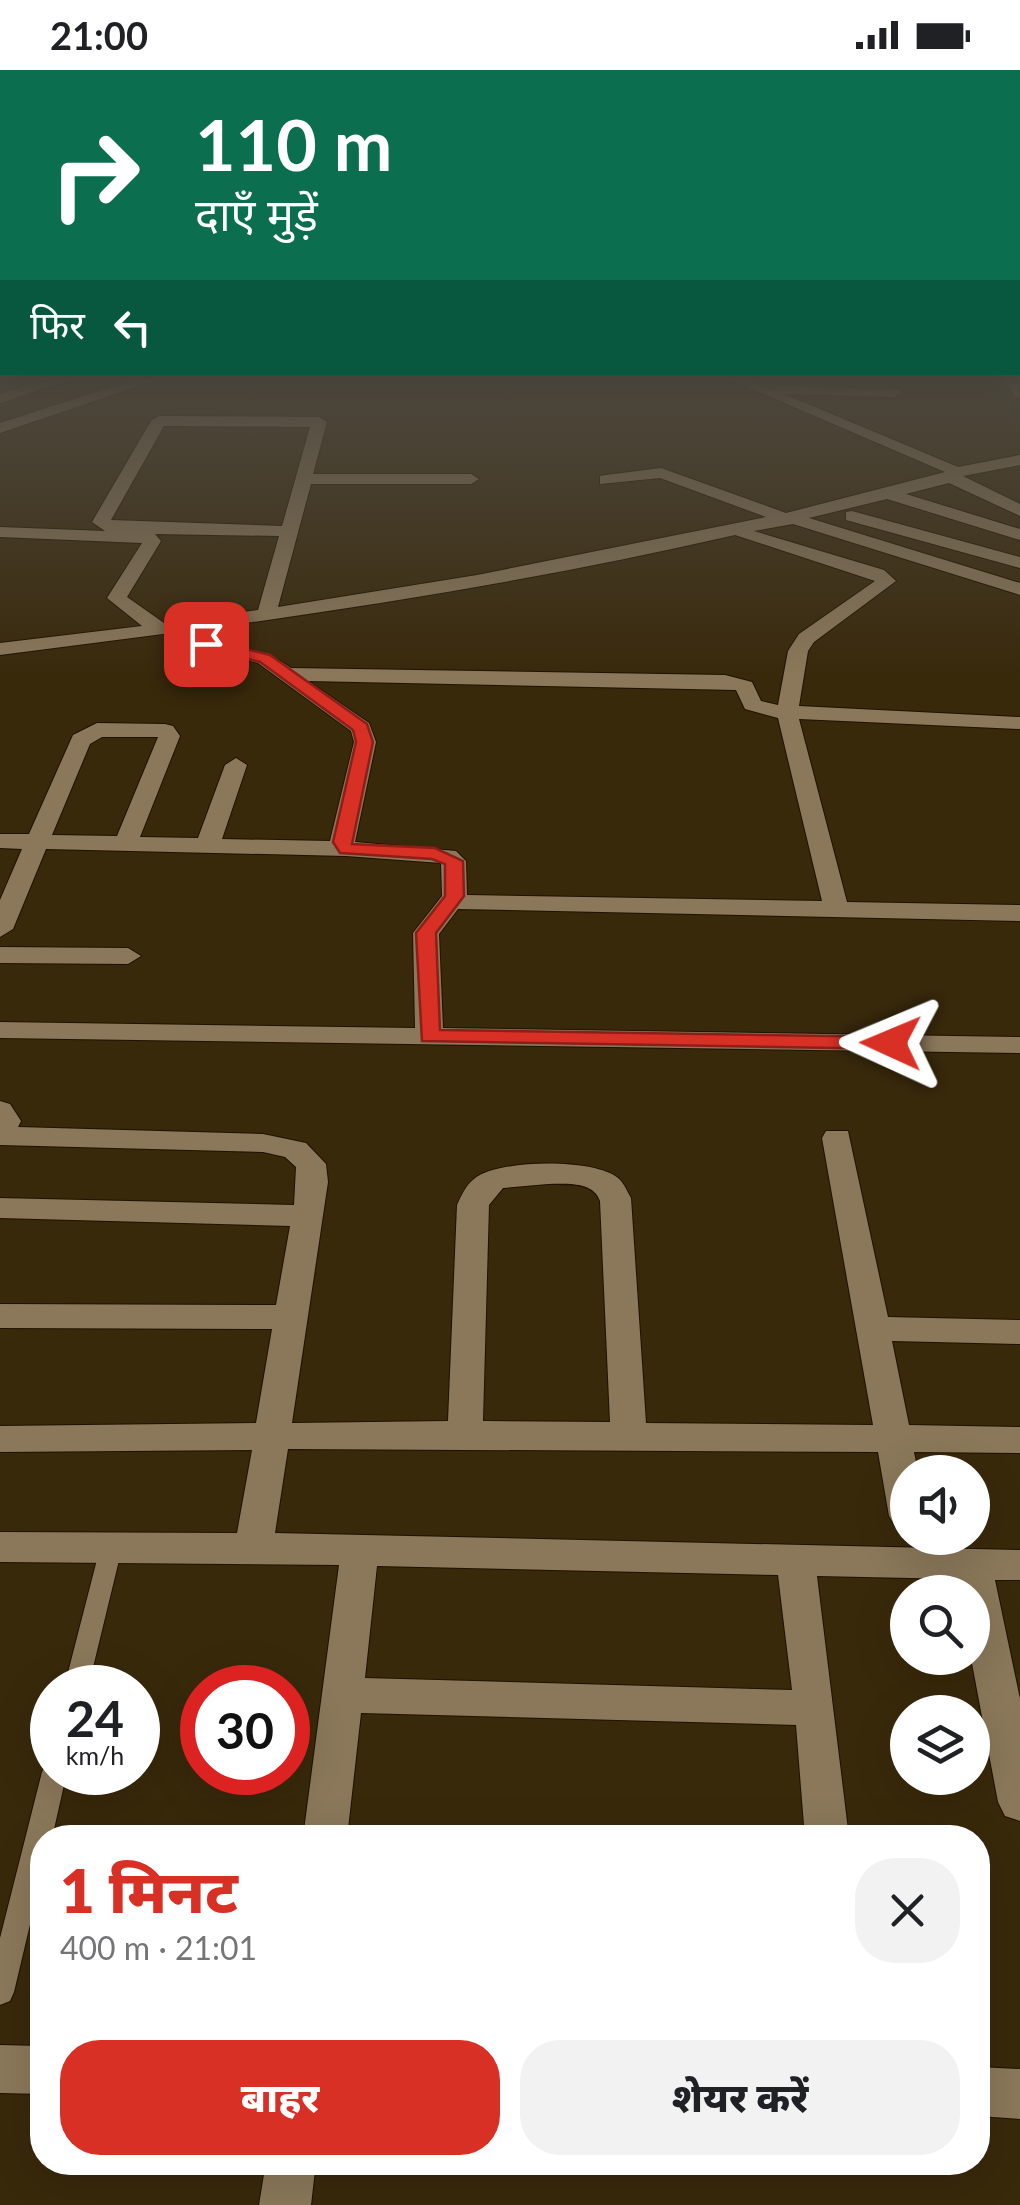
<!DOCTYPE html>
<html lang="hi">
<meta charset="utf-8">
<style>
:root{--surface:#fff;--page:#f2f2f2;--text:#202124;--muted:#757577;--accent:#d93025}
body{margin:0;font-family:Lato,"Noto Sans Devanagari",sans-serif;background:var(--page);color:var(--text);height:100vh;display:flex;flex-direction:column;font-size:38px;white-space:nowrap}
*{box-sizing:border-box;margin:0}
p{font-size:32px;color:var(--muted)}
.icon{flex:none;width:55px;height:55px;fill:none;stroke:currentColor;stroke-width:2;stroke-linecap:round;stroke-linejoin:round}
.map{position:relative;flex:1;overflow:hidden}
.sheet{position:absolute;left:30px;top:1755px;width:960px;height:350px;display:flex;flex-direction:column;background:var(--surface);border-radius:40px;box-shadow:0 10px 40px #0002}
.sheet>*{flex:none}
.top-card{position:absolute;left:0px;top:0px;width:1020px;height:305px;box-shadow:0 10px 40px #0002;background:#0b6e4f;color:#fff;overflow:hidden}
.tools{position:absolute;left:890px;top:1385px;display:grid;gap:20px}
.tools a{display:grid;place-items:center;width:100px;height:100px;border-radius:50%;background:var(--surface);box-shadow:0 10px 40px #0002;font-size:50px}
.speed{position:absolute;left:30px;top:1595px;display:flex;gap:20px;font-size:50px;font-weight:700;text-align:center}
.speed>*{display:grid;place-content:center;width:130px;height:130px;border-radius:50%;background:var(--surface);box-shadow:0 10px 40px #0002;line-height:1}
.speed small{font-size:25px;font-weight:400}
.speed .limit{border:15px solid #d22;background:#fff;color:#111}
.pin{position:absolute;display:grid;place-items:center;width:85px;height:85px;color:#fff;margin:-42px;border-radius:20px;box-shadow:0 5px 15px #0006}
.me{position:absolute;width:110px;margin:-55px;rotate:271deg;stroke-linejoin:round;filter:drop-shadow(0 0 8px #0008)}
.turn{display:flex;align-items:center;gap:35px;height:210px;padding:0 30px;font-size:45px}
.turn .icon{width:130px;height:130px;stroke-width:2.5}
.turn b{display:block;font-size:70px;line-height:85px}
.then{display:flex;align-items:center;height:95px;padding:0 30px;background:#0003;gap:20px;font-size:38px}
.round{display:grid;place-items:center;flex:none;width:105px;height:105px;border-radius:40px;background:var(--page)}
.head{display:flex;align-items:center;justify-content:space-between;height:170px;padding:0 30px}
h1{font-size:60px;font-weight:800;line-height:75px;color:var(--accent)}
.action{display:flex;gap:20px;margin-top:auto;padding:20px 30px}
.action a{flex:1;height:115px;border-radius:40px;background:var(--accent);color:#fff;font-size:40px;font-weight:800;line-height:115px;text-align:center}
.action a+a{background:var(--page);color:var(--text)}
.status{display:flex;justify-content:space-between;align-items:center;height:70px;padding:0 50px;background:var(--surface);direction:ltr}
.status svg{height:28px;fill:currentColor}
.map>svg:first-child{display:block}
.lines{fill:none;stroke-linecap:round;stroke-linejoin:round}
.lane-casing{stroke:#1e1200;stroke-width:2}
.street-casing{stroke:#1e1200;stroke-width:2}
.lane{fill:#8b785a;fill-rule:evenodd}
.street{fill:#8b785a;fill-rule:evenodd}
.route{fill:#d93025;stroke:#8d1f18;stroke-width:2.5}
</style>
<div class="status"><b>21:00</b><svg viewBox="0 0 49 12"><path d="M0 12V9h3v3zM5 12V6h3v6zM10 12V3h3v9zM15 12V0h3v12zM26 1h20v11H26zM47 4h2v5h-2z"/></svg></div>
<div class="map">
<svg width="1020" height="2135" viewBox="0 0 1020 2135">
<rect width="100%" height="100%" fill="#39290b"/>
<g class="lines">
<defs>
<path id="lane" d="M111,1469L119,1472L122,1478L88,1618H64L100,1478L103,1472Z
M52,1692V1702H67L52,1768H42V1804L14,1922L10,1931L0,1935V1868L42,1702L46,1694Z"/>
<path id="street" d="M55,307H79L0,333V324Z
M142,307H165L0,363V353Z
M724,307H745L773,319L780,315L899,320L901,323L894,327L784,324L958,397L1020,385V395L963,406L1020,434V446L949,413L906,424L1020,459V470L887,429L809,448L1020,513V525L793,454L754,461L884,500L896,511L814,572L808,581L799,636L1020,647V659L799,649L847,832L1020,835V851L458,839L439,864L443,958L1020,967V983L0,968V952L415,958L413,863L442,826L441,793L346,786L46,779L13,859L0,867V830L22,779L0,778V764H29L73,665L97,653L165,654L173,656L180,666L140,767L198,768L225,695L236,688L247,695L222,769L330,771L354,672L351,661L258,593L199,578L171,563L0,585V573L142,556L107,528L142,473L0,467V457L105,461L92,452L151,351L159,346L319,347L327,352L313,404H471L479,409L471,414H311L278,537L477,505L766,447L660,408L600,414V406L606,405L661,398L786,443L945,402ZM164,356L310,357L282,456L111,450ZM155,464L279,466L258,540L164,553L127,527L161,471ZM735,465L875,511L799,564L788,581L778,635L761,631L752,612L725,605L291,598C262,577 226,577 195,560C374,536 557,506 735,465ZM308,611L736,620L745,639L778,648L822,831L467,825L466,791L456,781L355,772L376,672L369,653ZM102,667H158L117,766L52,765L90,674Z
M1003,307H1018L1020,328L1015,327Z
M852,441L1020,487V498L846,450V442Z
M0,877L128,878L141,886L128,894L0,893Z
M0,1031L10,1034L21,1051L18,1057L263,1064L306,1073L326,1094L328,1112L292,1353L448,1351L457,1135C461,1126 466,1115 474,1109C497,1089 595,1088 618,1108C624,1113 627,1121 631,1128L646,1353L873,1355L822,1068L826,1061H848L888,1247L1020,1250V1274L892,1271L909,1355L1020,1357V1383L914,1382L918,1402H908V1460L895,1456L889,1446L878,1382L288,1379L275,1463L1020,1480V1510H995L1020,1629V1751L1005,1746L998,1732L971,1588L972,1522H958L956,1509L817,1506L849,1768H805L796,1655L361,1643L347,1768H303L339,1495L0,1492V1462L237,1463L252,1380L0,1382V1356L256,1353L272,1259L0,1258V1234L276,1235L290,1156L0,1148V1128L294,1135L296,1097L285,1087L263,1082L0,1075ZM548,1114C566,1114 593,1111 600,1131L610,1352L483,1351L489,1135L503,1118ZM377,1496L778,1505L792,1620L365,1608Z
M0,1975L42,1976V2024L0,2023Z
M978,1997L1020,1999V2049L978,2046Z
M266,2092H316L311,2135H259Z"/>
</defs>
<use href="#lane" class="lane-casing"/>
<use href="#street" class="street-casing"/>
<use href="#lane" class="lane"/>
<use href="#street" class="street"/>
</g>
<linearGradient id="sky" x2="0" y2="1"><stop stop-color="#1f1706"/><stop offset="0.51" stop-color="#4e493f"/><stop offset="1" stop-color="#4e493f" stop-opacity="0"/></linearGradient>
<rect width="1020" height="606" fill="url(#sky)"/>
<path class="route" d="M206,569L270,585L367,654L373,672L352,774L435,778L463,791L464,826L436,863L440,960L891,967L902,973L891,979L422,971L416,863L445,826V794L432,789L340,783L333,772L356,672L353,660L260,592L201,577V571Z"/>
</svg>
<div class="tools">
<a><svg class="icon" aria-label="sound" viewBox="0 0 24 24"><path d="M4 9h4l5-4v14l-5-4H4zM17 9q2 3 0 6"/></svg></a>
<a><svg class="icon" aria-label="search" viewBox="0 0 24 24"><circle cx="10" cy="10" r="6"/><path d="M15 15l6 6"/></svg></a>
<a><svg class="icon" aria-label="layers" viewBox="0 0 24 24"><path d="M12 4l9 5-9 5-9-5zM3 14l9 5 9-5"/></svg></a>
</div>
<div class="speed"><div>24<small>km/h</small></div><div class="limit">30</div></div>
<div class="pin" style="left:206px;top:574px;background:#d93025"><svg class="icon" aria-label="arrive" viewBox="0 0 24 24"><path d="M6 21V4h12l-3 4 3 4H6"/></svg></div>
<svg class="me" style="left:891px;top:973px" viewBox="-20 -20 40 40"><path d="M0-17L14 15 0 8-14 15z" fill="#d93025" stroke="#fff" stroke-width="4"/></svg>
<div class="top-card">
<div class="turn"><svg class="icon" aria-label="right" viewBox="0 0 24 24"><path d="M7 20v-9h11M14 6l5 5-5 5"/></svg><div><b>110 m</b>दाएँ मुड़ें</div></div>
<div class="then">फिर<svg class="icon" aria-label="left" viewBox="0 0 24 24"><path d="M17 20v-9H6M10 6l-5 5 5 5"/></svg></div>
</div>
<section class="sheet">
<div class="head"><div><h1>1 मिनट</h1><p>400 m · 21:01</p></div><a class="round"><svg class="icon" aria-label="close" viewBox="0 0 24 24"><path d="M6 6l12 12M18 6L6 18"/></svg></a></div>
<div class="action"><a>बाहर</a><a>शेयर करें</a></div>
</section>
</div>
